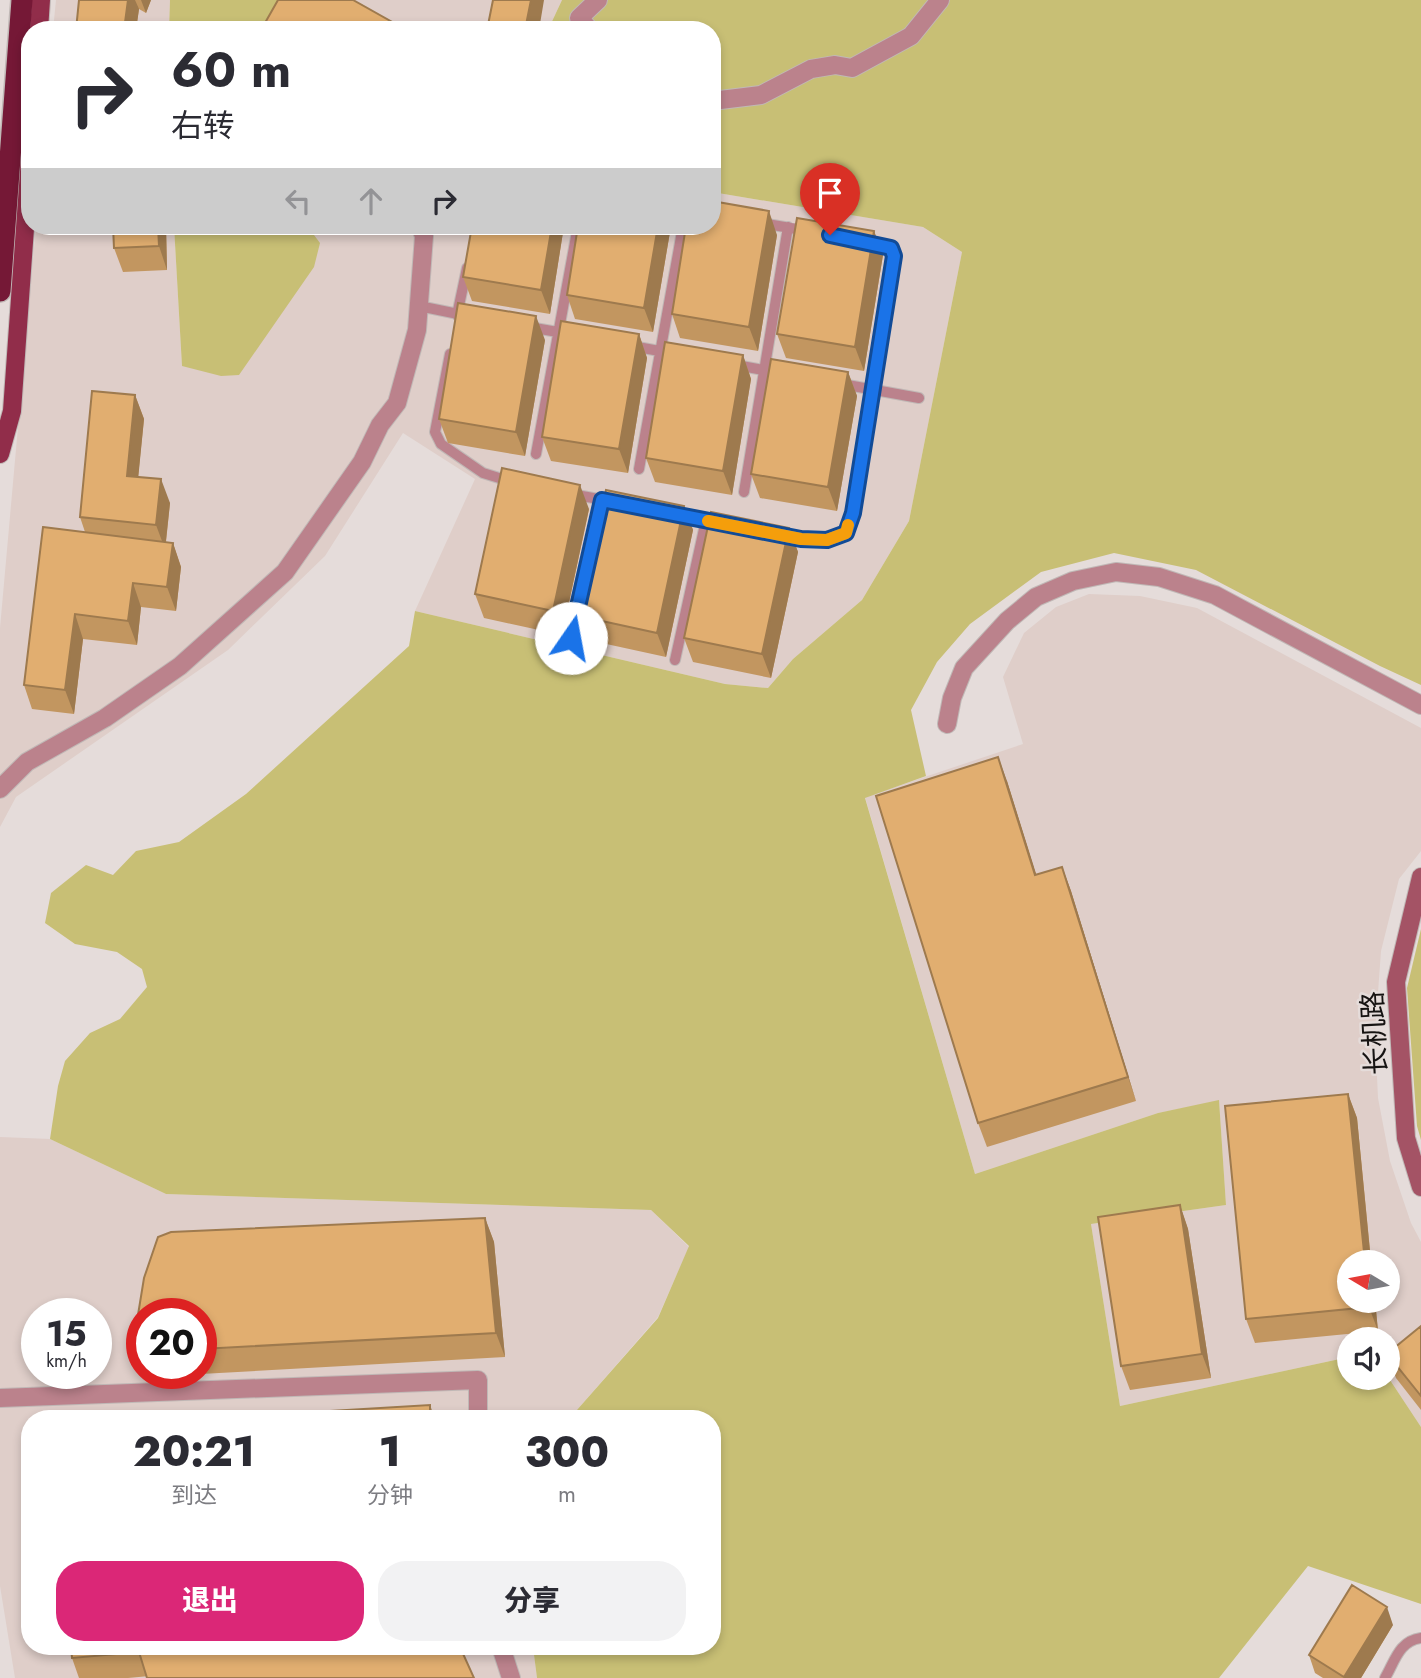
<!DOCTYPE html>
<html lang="zh">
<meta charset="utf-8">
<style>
:root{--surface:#fff;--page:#f2f2f3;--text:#2b2b33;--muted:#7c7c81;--accent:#db2777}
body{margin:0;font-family:Jost,"Noto Sans SC",sans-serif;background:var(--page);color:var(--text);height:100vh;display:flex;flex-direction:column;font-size:26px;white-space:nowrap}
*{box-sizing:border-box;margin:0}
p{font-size:23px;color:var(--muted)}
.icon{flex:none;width:38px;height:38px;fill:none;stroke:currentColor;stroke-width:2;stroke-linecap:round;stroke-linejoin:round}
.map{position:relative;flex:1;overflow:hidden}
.panel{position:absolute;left:21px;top:1410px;width:700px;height:245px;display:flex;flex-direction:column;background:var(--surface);border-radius:28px;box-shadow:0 4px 10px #0003}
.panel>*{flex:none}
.banner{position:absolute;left:21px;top:21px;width:700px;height:214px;border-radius:28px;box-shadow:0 4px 10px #0003;background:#fff;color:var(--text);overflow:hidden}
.needle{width:46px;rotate:280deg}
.fabs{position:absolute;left:1337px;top:1250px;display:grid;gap:14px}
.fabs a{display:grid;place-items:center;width:63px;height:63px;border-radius:50%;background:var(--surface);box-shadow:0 4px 10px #0003;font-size:35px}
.speed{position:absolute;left:21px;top:1298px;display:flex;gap:14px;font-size:35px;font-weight:700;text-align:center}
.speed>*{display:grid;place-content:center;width:91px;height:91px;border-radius:50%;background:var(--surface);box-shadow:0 4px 10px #0003;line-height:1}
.speed small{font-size:18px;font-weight:400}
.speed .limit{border:10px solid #d22;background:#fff;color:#111}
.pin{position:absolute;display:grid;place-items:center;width:60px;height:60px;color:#fff;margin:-72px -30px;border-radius:50% 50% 50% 0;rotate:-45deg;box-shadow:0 0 7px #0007}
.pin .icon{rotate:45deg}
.me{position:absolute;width:77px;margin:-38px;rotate:12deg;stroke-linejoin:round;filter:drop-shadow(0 0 5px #0008)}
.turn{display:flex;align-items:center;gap:24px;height:147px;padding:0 35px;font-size:32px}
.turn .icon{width:91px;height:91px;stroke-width:2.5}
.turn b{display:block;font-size:49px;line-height:60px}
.lanes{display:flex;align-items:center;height:66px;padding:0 35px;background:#0003;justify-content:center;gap:35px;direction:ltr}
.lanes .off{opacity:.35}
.eta{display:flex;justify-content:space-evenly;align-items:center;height:119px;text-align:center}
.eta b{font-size:42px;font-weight:800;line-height:49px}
.cta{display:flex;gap:14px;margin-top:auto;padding:14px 35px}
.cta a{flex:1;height:80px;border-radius:28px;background:var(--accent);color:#fff;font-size:28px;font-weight:800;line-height:80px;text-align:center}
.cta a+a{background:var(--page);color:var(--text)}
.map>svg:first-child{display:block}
.built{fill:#dfcec9;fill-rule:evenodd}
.green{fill:#c8bf75}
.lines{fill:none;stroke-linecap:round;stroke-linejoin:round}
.lane-casing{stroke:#c0b8b6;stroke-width:12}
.street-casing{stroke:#c0b8b6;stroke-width:20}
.secondary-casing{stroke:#c0b8b6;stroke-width:20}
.primary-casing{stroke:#c0b8b6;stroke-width:20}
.highway-casing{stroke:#c0b8b6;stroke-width:24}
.lane{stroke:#bb828c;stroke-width:10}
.street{stroke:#bb828c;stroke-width:18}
.secondary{stroke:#a45365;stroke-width:18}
.primary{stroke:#912d4a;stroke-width:18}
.highway{stroke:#751836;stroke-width:21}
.wall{fill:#c29660}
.shaded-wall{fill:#9e7a4e}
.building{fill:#e1ae70;stroke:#9e7a4e;stroke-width:2}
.route-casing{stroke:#114b97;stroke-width:18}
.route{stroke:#1a73e8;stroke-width:12}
.slow{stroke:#f59e0b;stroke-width:12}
.labels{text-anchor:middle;stroke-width:5;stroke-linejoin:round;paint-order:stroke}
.street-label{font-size:28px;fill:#161312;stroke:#e5dcda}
</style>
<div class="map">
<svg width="1421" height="1678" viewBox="0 0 1421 1678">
<rect width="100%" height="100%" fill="#e5dcda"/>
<path class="built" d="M56,0H170L169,30H53Z
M281,0H562L548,30H262Z
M712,192L923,227L962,252L909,521L862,600L793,659L768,688L725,684L415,611L475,479L403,433L325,556L228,650L16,797L0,827V628L36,226H174L182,366L268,226H712Z
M1089,594L1140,596L1197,608L1421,728V851L1399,879L1381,951L1375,1034L1378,1098L1390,1161L1411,1223L1421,1242V1427L1388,1377V1339H1349V1357L1120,1406L1091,1224L1226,1205L1219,1101L1158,1113L975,1174L865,797L1023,744L1003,677L1024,633L1056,607ZM1349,1262H1388V1300H1349Z
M0,1137L50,1139L166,1194L651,1210L689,1247L658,1317L569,1419H30V1647H533L537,1678H15L0,1586ZM37,1314H96V1374H37ZM142,1314H201V1374H142Z"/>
<path class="green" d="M170,0H281L262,30H169Z
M562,0H1421V685L1380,666L1196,570L1114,553L1041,572L970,624L937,662L911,710L926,776L865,798L975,1174L1158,1113L1219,1100L1226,1205L1091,1224L1120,1406L1349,1357V1377H1388L1421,1427V1604L1308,1566L1219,1678H537L533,1647H712V1419H569L658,1318L689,1246L651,1210L166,1194L50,1139L58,1086L65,1061L90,1033L120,1019L147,987L142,969L117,952L75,944L45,923L51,893L86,865L113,875L136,851L179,842L246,794L409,646L415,611L725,684L768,688L793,659L862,600L909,521L962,252L923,227L712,192V30H548Z
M174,226L308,227L320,243L314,267L239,375L221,376L182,366Z
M1421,929V1140L1417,1126L1407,988Z"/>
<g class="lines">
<defs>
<path id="lane" d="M761,223L808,231
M419,306L463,315
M457,315L467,268
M529,327L569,334
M632,346L676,354
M450,354L435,432L441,444L483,473L512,482
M736,365L779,373
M842,384L919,398
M536,454L578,226
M639,469L683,226
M744,492L788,227
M571,494L615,502
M678,515L721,523
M781,535L827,540L846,532L853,513L894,256L891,248L868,242
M571,638L602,500
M675,660L706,520
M1385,1678C1395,1661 1399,1641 1421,1638"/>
<path id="street" d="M590,30L579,18L598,0
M712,101L761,95L811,69L835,65L852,68L911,36L940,0
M947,724L952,698L964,668L1007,621L1036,597L1073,581L1116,572L1159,577L1215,595L1421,705
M0,789L27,762L105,718L180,666L285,572L362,462L380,425L397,403L417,330L424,236L420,226
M0,1398L478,1380V1419
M501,1647L511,1678"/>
<path id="secondary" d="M1421,877L1396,982L1406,1138L1421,1187"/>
<path id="primary" d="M39,30L41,0
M0,454L12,411L30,158"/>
<path id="highway" d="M0,291L22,0"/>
</defs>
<use href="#lane" class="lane-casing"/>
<use href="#street" class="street-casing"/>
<use href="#secondary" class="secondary-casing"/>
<use href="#primary" class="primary-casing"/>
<use href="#highway" class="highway-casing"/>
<use href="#lane" class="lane"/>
<use href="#street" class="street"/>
<use href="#secondary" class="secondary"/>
<use href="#primary" class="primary"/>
<use href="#highway" class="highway"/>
</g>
<path class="wall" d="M79,0H151L146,13L139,9L136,30H76Z
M113,226H166L167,270L123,272L114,248Z
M334,226H368L367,232Z
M564,226L550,314L472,301L463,277Z
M578,226H671L653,332L575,319L567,295Z
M874,231L883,255L864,371L786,358L777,334Z
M777,235L758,351L680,338L672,314Z
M639,334L647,358L628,473L551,461L542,437Z
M545,340L525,456L448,443L439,419Z
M743,355L751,379L732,495L655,482L646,458Z
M848,372L857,396L837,511L760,498L751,474Z
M135,395L144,419L138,477L170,503L166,542L173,543L181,567L176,611L141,607L137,645L83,639L74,714L32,709L24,685L85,532L80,517Z
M684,506L693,530L666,657L588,640L579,616Z
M589,509L562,635L484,618L475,594Z
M789,528L798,552L771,678L693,662L684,638Z
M1007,781L1036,875L1062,867L1071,891L1136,1101L987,1147L978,1123Z
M1348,1094L1357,1118L1378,1331L1255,1343L1246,1319Z
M1180,1205L1188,1229L1211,1378L1130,1390L1121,1366Z
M485,1218L494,1242L505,1357L201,1374V1314H142V1333L137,1321L144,1278L158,1237L171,1232Z
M1421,1326V1410L1396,1378L1388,1356V1353Z
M1393,1625L1361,1678H1323L1315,1673L1309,1655Z
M71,1647H460L128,1678H79L72,1658Z"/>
<path class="shaded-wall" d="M128,0H135L139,9L136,30H124Z
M141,0H151L146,13Z
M531,0H544L539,30H525Z
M769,211L777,235L758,351L749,327Z
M158,226H166L167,270L159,246Z
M552,226H564L550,314L541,290Z
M658,226H671L653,332L644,308Z
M874,231L883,255L864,371L855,347Z
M536,316L545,340L525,456L516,432Z
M639,334L647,358L628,473L619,449Z
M743,355L751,379L732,495L723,471Z
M848,372L857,396L837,511L828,487Z
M135,395L144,419L136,500L127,476Z
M161,479L170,503L165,549L156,525Z
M580,485L589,509L562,635L553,611Z
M684,506L693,530L666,657L657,633Z
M789,528L798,552L771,678L762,654Z
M173,543L181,567L176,611L167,587Z
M133,583L141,607L137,645L128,621Z
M75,614L83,639L74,714L65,690Z
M998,757L1007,781L1044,899L1035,875Z
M1062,867L1071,891L1136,1101L1128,1077Z
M1348,1094L1357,1118L1371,1262H1365Z
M1180,1205L1188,1229L1211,1378L1202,1354Z
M485,1218L494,1242L505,1357L496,1333Z
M1368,1300H1375L1378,1331L1369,1307Z
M430,1405L435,1419H430Z
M1387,1607L1393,1625L1361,1678H1344V1677Z"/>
<path class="building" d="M79,0H128L124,30H76Z
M278,0H353L401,27L400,30H261Z
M493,0H531L525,30H487Z
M712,201L769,211L749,327L672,314L686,226H712Z
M797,218L874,231L855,347L777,334Z
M113,226H158L159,246L114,248Z
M472,226H552L541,290L463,277Z
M578,226H658L644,308L567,295Z
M458,303L536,316L516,432L439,419Z
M561,321L639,334L619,449L542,437Z
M665,342L743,355L723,471L646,458Z
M771,359L848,372L828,487L751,474Z
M92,391L135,395L127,476L161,479L156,525L80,517Z
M502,468L580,485L553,611L475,594Z
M606,490L684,506L657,633L579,616Z
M711,512L789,528L762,654L684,638Z
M43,527L173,543L167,587L133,583L128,621L75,614L65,690L24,685Z
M998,757L1035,875L1062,867L1128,1077L978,1123L876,796Z
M1348,1094L1365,1262H1349V1300H1368L1369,1307L1246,1319L1225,1106Z
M1180,1205L1202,1354L1121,1366L1098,1217Z
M485,1218L496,1333L201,1349V1314H142V1326L137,1321L144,1278L158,1237L171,1232Z
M1421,1326V1396L1388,1355V1353Z
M430,1405V1419H195Z
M1352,1585L1387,1607L1344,1677L1309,1655Z
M71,1647H460L474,1678H147L139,1652L72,1658Z"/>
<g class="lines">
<defs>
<path id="route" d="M571,638L602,500L801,539L827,540L846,533L853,513L894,256L891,248L830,235"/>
</defs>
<use href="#route" class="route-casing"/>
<use href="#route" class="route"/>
<path class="slow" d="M708,521L801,539L827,540L846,533L848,525"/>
</g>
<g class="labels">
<g class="street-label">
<text transform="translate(1374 1033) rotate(-93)" y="10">长机路</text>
</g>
</g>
</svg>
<div class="fabs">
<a><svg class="needle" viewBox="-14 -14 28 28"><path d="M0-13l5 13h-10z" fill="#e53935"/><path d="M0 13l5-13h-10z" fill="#7c7c81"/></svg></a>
<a><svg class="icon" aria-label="sound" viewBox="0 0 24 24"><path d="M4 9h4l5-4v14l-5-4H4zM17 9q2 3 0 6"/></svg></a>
</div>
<div class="speed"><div>15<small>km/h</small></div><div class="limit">20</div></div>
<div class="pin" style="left:830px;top:235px;background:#d93025"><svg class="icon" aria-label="arrive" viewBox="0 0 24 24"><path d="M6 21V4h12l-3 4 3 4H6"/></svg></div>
<svg class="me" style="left:571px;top:638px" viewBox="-20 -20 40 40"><circle r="19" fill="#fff"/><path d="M0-13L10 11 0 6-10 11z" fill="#1a73e8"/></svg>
<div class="banner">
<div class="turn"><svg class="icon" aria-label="right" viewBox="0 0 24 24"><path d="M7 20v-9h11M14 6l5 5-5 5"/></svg><div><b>60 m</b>右转</div></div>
<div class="lanes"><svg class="icon off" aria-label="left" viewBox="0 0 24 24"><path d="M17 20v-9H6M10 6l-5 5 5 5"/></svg><svg class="icon off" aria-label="ahead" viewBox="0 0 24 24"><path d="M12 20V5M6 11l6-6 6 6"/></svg><svg class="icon" aria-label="right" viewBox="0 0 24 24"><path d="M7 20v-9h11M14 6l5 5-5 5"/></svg></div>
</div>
<section class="panel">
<div class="eta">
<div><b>20:21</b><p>到达</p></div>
<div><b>1</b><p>分钟</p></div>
<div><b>300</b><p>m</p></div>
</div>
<div class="cta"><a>退出</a><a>分享</a></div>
</section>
</div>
